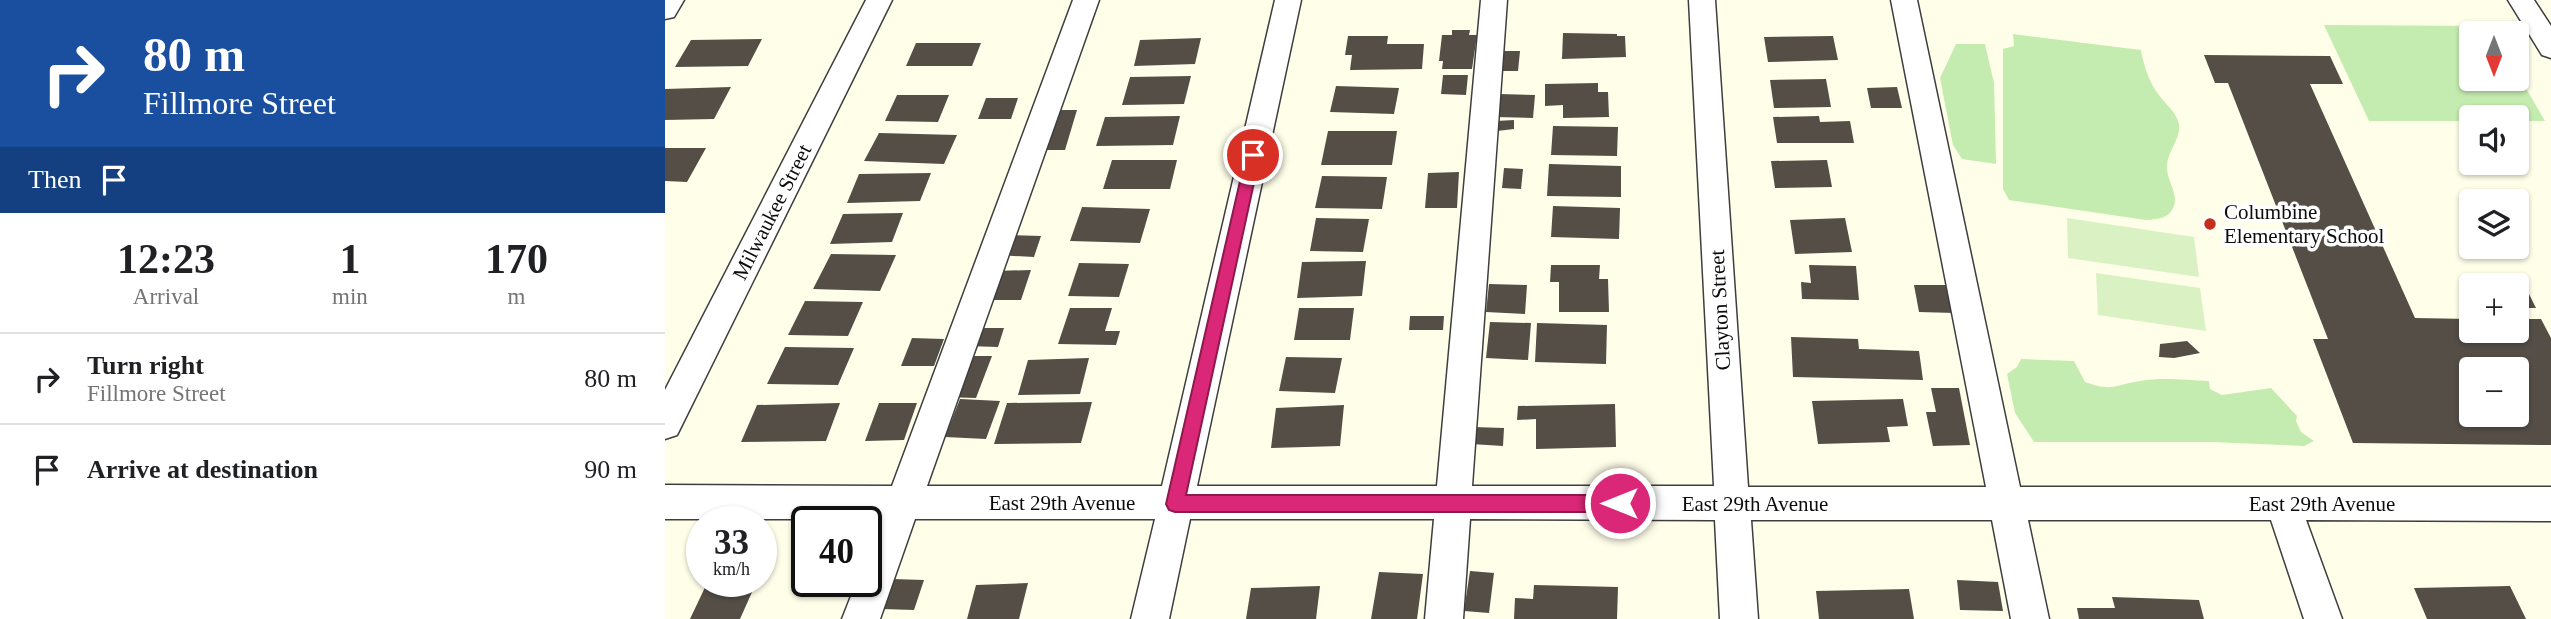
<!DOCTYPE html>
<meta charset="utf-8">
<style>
:root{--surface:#fff;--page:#f2f2f2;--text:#202124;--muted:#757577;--line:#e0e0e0}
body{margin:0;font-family:Georgia,serif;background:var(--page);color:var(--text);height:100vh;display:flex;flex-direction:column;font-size:26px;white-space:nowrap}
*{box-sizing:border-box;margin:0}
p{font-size:23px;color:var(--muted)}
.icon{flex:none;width:38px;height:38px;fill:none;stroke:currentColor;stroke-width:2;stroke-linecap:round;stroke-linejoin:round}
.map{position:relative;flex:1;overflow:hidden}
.side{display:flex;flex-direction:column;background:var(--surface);width:665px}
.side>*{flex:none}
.guide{background:#1a4fa0;color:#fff;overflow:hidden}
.needle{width:46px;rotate:180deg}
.tools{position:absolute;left:1794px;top:21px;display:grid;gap:14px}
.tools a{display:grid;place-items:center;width:70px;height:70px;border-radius:7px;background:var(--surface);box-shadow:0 2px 5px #0004;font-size:35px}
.speed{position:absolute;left:21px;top:506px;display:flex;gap:14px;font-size:35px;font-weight:700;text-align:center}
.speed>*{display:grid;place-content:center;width:91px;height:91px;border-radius:50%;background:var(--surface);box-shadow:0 2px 5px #0004;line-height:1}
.speed small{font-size:18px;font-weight:400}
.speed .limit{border:4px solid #111;border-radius:10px;background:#fff;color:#111}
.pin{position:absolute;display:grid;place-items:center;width:60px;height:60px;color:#fff;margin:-30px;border:4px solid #fff;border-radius:50%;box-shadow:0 2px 7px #0007}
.me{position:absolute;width:77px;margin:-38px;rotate:270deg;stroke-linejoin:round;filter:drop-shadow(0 0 5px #0008)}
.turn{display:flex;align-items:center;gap:24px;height:147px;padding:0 28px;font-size:32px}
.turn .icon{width:91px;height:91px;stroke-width:2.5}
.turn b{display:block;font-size:49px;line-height:60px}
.then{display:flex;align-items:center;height:66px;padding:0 28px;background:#0003;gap:14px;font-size:26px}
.eta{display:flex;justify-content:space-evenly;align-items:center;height:119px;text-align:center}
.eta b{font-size:42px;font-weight:600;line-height:49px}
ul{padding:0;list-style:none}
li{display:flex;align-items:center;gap:21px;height:91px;padding:0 28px;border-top:2px solid var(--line)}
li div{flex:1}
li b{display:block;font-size:26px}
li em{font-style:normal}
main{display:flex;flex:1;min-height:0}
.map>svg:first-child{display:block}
.green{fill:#c5ecb0}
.pitch{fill:#daf2c3}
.building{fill:#544e47;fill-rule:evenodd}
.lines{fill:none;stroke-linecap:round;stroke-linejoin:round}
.minor-casing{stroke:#3e3e3e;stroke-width:3}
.minor{fill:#fff;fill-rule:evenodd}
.route{fill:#db2777;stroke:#8e194d;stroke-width:2}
.poi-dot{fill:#c42e1a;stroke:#fff;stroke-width:2.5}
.labels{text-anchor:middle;stroke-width:7;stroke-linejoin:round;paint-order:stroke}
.street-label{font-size:21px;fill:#0b0b0b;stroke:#fff}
.poi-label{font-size:21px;fill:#0b0b0b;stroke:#fff;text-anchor:start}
</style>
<main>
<section class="side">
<div class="guide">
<div class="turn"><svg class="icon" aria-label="right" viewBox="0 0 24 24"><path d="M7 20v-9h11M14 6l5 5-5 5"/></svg><div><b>80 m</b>Fillmore Street</div></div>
<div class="then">Then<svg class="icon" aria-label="arrive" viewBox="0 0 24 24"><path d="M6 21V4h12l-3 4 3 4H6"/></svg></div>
</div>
<div class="eta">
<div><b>12:23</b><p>Arrival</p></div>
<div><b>1</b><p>min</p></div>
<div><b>170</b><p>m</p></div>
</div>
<ul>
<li><svg class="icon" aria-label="right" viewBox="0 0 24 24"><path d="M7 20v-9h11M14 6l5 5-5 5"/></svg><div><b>Turn right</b><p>Fillmore Street</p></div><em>80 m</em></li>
<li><svg class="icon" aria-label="arrive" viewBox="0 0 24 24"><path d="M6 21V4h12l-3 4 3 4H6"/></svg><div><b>Arrive at destination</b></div><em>90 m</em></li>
</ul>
</section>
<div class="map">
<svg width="1886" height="619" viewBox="0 0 1886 619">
<rect width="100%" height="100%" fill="#fffee9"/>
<path class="green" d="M1659,25L1823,26L1828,33H1806V79H1852V73L1880,121H1852V117H1806V121H1704Z
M1348,34L1476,50C1479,68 1485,85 1497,99C1503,106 1510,112 1513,121C1519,135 1502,151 1502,166C1501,180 1515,195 1508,208C1503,219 1492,219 1481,220L1344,200L1338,189V49L1349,46Z
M1291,44H1320L1329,83L1331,164L1297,159L1288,145L1275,78Z
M1356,359L1409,361L1420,382C1448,392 1449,385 1475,381C1497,377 1521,380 1544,381L1545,389L1557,395L1606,388L1632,416L1631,421L1636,432L1649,441L1639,446L1546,442H1369L1350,413L1342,374L1352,367Z"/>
<path class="pitch" d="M1402,218L1529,237L1534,277L1403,258Z
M1431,273L1535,288L1541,331L1433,315Z"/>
<path class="building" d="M787,30H805L804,35H812L807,69H777L778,61H774L777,35H787Z
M898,33L952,34V36H960L961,57L897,59Z
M683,36H723L722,44H759L757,69L685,70L687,55H680Z
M1168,36L1173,60L1103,62L1099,37Z
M536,38L530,64L469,66L475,40Z
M97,39L83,66L10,67L26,40Z
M251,43H316L307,66H241Z
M836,51H855L853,71H835Z
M1539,55L1665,56L1678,84H1645L1750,318L1806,319V331H1852V319H1876L1886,338V445L1688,443L1648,339H1663L1563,83H1550ZM1806,369H1852V415H1806Z
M778,75H803L801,95L776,94Z
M526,76L519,104L457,105L465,77Z
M1161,79L1166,107L1109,108L1105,80Z
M933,83V92H943L944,117L898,118V105L880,106V84Z
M671,86L734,88L729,114L665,112Z
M66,87L49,119L0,120V89Z
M1232,87L1237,108H1206L1202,88Z
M834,94L870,95L868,118L831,117Z
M232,95H284L273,122L220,121Z
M321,98H353L346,119H313Z
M387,110H412L400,150H374Z
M515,116L508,145L431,146L440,117Z
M1154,116L1155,122L1185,121L1189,143H1112L1108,117Z
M849,120V129L832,131L831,121Z
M888,126L953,127L952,156L886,155Z
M663,131H732L727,165H656Z
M214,133L292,135L279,164L199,161Z
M0,148H41L22,182L0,181Z
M447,160H512L505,189H438Z
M1162,160L1167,187L1110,188L1106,161Z
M884,164L956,166V197L882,196Z
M839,168L858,169L856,189L837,188Z
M794,172L792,208H760L763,173Z
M266,173L255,201L182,203L194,174Z
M657,176L722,177L717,209L650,208Z
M888,206L955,208L954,239L886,237Z
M417,207L485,209L475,243L405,241Z
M238,213L227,242L165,244L178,214Z
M651,218L704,219L698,252L645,251Z
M1180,218L1187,252L1130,254L1125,220Z
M341,235L376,236L369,257L332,255Z
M166,254L231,255L215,291L148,289Z
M701,261L697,296L632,298L637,262Z
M414,263L464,264L454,297L403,296Z
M886,265H935L934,279H943L944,312H894V282H885Z
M1144,265L1191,266L1194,300L1137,299L1136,282L1146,283Z
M366,270L356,300H318L329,271Z
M824,284L862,285L860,314L821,312Z
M1249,285H1285L1290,313L1254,312Z
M1852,290H1862L1871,308H1853Z
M140,301L198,302L183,336L123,335Z
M405,308H447L440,331H455L451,345L393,344Z
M634,308H689L685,340H629Z
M745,316H779L778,330H744Z
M825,322L866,323L863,360L821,358Z
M872,323L942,325L941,364L870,362Z
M308,328H339L333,347L301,346Z
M1126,337L1193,339L1194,349L1254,351L1258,380L1128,377Z
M247,338L279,339L269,366H236Z
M1522,341L1535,353L1509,358L1494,357L1495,344Z
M120,347L189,348L173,385L102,384Z
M294,356H327L311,398L278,397Z
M621,357L677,358L670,393L614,391Z
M424,358L415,394L353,395L363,360Z
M1266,388H1294L1305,445L1268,446L1261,412H1271Z
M295,399L335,401L321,439L280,437Z
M1238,399L1243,426L1222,427L1225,442L1153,444L1147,401Z
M427,402L416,443L329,444L342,403Z
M175,403L161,441L76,442L92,405Z
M214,403H252L239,440L200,441Z
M950,404L951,447L871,449V419L852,420L853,406Z
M679,405L675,446L606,448L611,408Z
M808,427L839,428L838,446L806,444Z
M805,571L829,573L824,613L799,611Z
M714,572L758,574L752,619H706Z
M228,579L259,580L249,610L217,609Z
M1292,580L1333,582L1338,611L1295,610Z
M43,581H92L75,619H25Z
M363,583L354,619H302L311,585Z
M869,585L953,587L952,619H849L850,598L868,599Z
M655,586L651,619H581L586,588Z
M1845,586L1861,619H1762L1749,588Z
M1244,589L1249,619H1154L1151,591Z
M1447,597L1534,600L1539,619H1414L1412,608H1450Z"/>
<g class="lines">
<defs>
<path id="minor" d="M0,0H19L9,17L0,19Z
M201,0H227L12,435L0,439V390Z
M408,0H434L262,486H497L610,0H636L532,486H772L816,0H842L807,486H1049L1024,0H1050L1083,487H1321L1226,0H1252L1355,487H1886V521L1641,520L1677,619H1639L1606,520H1363L1384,619H1346L1327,520H1086L1093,619H1055L1050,520L805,519L798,619H760L769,519H525L504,619H466L490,519H250L215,619H177L192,581H201V555L215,519H0V485L227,486Z
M1843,0H1869L1886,26V58L1877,55Z"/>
</defs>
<use href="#minor" class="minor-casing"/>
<use href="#minor" class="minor"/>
</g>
<path class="route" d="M588,149L595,155L521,495H955L962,498L964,503L962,509L955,512H510L504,510L501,504L581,155Z"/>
<circle class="poi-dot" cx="1545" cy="224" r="7"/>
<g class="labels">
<g class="street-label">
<text transform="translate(107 212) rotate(-63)" y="7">Milwaukee Street</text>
<text transform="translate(1055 310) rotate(-93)" y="7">Clayton Street</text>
<text x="397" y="510">East 29th Avenue</text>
<text x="1090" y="511">East 29th Avenue</text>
<text x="1657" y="511">East 29th Avenue</text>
</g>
<g class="poi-label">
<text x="1559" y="219">Columbine<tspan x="1559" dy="24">Elementary School</tspan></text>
</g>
</g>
</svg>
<div class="tools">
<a><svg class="needle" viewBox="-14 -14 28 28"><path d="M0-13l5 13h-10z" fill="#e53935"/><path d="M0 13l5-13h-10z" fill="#757577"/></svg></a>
<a><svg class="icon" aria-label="sound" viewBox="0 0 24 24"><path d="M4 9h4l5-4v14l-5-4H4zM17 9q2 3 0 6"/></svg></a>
<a><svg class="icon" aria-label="layers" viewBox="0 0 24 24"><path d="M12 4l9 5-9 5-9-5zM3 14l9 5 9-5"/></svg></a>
<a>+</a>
<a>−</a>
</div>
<div class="speed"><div>33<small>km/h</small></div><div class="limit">40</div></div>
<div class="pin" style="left:588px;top:155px;background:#d93025"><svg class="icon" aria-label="arrive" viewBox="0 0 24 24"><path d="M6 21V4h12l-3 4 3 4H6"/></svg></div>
<svg class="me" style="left:955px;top:503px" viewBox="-20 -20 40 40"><circle r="17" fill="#db2777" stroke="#fff" stroke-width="3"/><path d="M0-11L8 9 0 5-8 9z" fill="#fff"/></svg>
</div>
</main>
